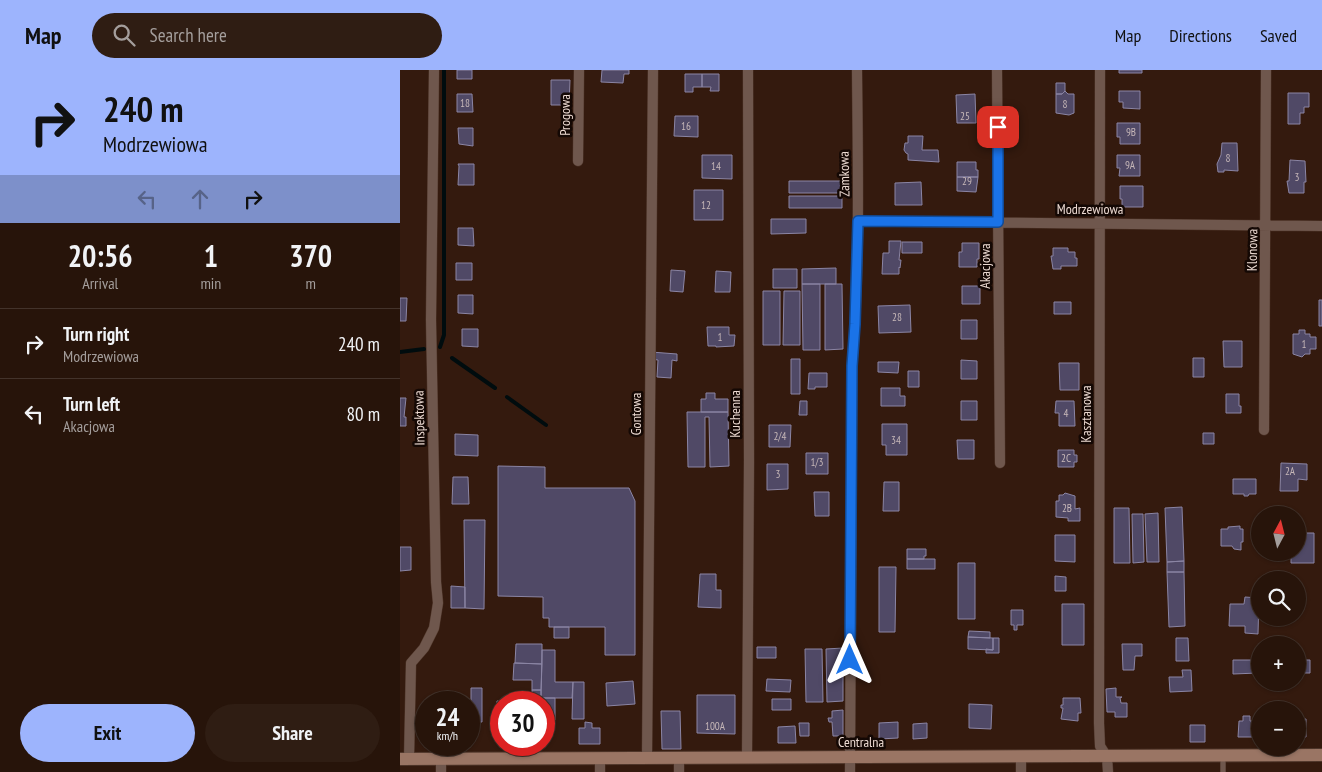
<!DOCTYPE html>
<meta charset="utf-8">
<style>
:root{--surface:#27140a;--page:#2f1d13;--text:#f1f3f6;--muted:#a49e9c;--line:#43332b;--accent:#9db4fd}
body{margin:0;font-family:"PT Sans Narrow",sans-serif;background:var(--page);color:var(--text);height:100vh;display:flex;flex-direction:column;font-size:19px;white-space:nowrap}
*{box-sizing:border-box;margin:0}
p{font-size:16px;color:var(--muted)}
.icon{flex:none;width:28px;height:28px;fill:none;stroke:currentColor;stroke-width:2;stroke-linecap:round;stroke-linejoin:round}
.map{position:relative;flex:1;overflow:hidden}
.panel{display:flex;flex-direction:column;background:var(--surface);width:400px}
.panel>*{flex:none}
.top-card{background:#9db4fd;color:#111;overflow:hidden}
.needle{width:32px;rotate:7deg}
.tools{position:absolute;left:851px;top:436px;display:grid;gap:10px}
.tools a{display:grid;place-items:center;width:55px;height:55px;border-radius:50%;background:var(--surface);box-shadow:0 1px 4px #0004,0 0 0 1px var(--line);font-size:25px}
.speed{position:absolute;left:15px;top:621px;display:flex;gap:10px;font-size:25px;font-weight:700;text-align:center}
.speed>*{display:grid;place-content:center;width:65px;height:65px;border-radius:50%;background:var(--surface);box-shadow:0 1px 4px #0004,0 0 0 1px var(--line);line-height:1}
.speed small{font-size:12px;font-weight:400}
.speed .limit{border:8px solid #d22;background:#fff;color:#111}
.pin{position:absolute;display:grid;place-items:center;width:42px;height:42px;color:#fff;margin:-21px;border-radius:10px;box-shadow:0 2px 8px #0006}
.me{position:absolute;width:55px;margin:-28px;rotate:0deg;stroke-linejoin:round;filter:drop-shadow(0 0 4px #0008)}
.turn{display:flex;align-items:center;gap:18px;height:105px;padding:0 20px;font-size:22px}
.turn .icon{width:65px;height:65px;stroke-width:2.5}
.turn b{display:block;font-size:35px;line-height:42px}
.lanes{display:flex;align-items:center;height:48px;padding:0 20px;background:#0003;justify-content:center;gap:25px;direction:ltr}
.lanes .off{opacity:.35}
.eta{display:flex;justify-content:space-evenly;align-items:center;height:85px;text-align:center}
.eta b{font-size:30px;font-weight:700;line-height:35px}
.button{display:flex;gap:10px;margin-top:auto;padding:10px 20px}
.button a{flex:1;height:58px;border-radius:30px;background:var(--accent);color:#111;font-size:20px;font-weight:700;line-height:58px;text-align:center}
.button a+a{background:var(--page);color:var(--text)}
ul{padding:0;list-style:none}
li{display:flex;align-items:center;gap:15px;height:70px;padding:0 20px;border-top:1px solid var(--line)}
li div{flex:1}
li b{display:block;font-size:19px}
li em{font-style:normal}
header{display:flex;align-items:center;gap:30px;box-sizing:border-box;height:70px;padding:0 25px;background:var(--accent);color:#111}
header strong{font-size:24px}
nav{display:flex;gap:28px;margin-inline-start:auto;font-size:18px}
.search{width:350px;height:45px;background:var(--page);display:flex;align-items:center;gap:12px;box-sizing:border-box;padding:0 18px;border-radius:28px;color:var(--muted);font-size:19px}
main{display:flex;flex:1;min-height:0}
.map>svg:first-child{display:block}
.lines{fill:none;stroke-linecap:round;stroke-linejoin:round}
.stream{stroke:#000c0e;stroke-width:4}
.building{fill:#504966;stroke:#8b85a4}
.lane-casing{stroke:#4e3529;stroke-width:6}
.street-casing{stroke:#4e3529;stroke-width:11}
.secondary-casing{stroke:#4e3529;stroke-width:14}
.lane{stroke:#6f574d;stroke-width:5}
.street{stroke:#6f574d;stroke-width:10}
.secondary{stroke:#9a7564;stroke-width:12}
.route-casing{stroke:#114b97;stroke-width:12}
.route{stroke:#1a73e8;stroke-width:9}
.labels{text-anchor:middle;stroke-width:5;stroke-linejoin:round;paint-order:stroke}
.number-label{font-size:11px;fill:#c5b6b7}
.street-label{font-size:14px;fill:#ecdad2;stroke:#140804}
</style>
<header>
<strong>Map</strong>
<div class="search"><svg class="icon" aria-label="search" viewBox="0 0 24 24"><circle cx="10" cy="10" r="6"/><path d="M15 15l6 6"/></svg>Search here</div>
<nav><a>Map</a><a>Directions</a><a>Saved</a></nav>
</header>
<main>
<section class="panel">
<div class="top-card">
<div class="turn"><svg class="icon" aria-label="right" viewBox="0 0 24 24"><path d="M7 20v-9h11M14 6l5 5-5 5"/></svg><div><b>240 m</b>Modrzewiowa</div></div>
<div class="lanes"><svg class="icon off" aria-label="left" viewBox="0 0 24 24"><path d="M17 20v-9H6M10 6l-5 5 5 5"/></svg><svg class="icon off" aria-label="ahead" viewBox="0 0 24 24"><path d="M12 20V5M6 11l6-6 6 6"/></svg><svg class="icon" aria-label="right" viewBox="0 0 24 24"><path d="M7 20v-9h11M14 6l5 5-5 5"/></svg></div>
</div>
<div class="eta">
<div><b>20:56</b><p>Arrival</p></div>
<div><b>1</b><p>min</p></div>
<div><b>370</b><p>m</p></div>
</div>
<ul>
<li><svg class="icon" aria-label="right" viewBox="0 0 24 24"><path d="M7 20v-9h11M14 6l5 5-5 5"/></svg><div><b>Turn right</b><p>Modrzewiowa</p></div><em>240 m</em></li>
<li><svg class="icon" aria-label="left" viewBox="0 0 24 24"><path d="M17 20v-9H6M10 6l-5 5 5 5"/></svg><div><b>Turn left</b><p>Akacjowa</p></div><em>80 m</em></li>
</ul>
<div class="button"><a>Exit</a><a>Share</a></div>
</section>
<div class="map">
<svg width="922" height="702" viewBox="0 0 922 702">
<rect width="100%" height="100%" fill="#341a0e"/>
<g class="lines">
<path class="stream" d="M40,277L44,265V0
M0,282L24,279
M52,288L95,318
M107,327L146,355"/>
</g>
<path class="building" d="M57,0H72V9H57Z
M202,0H229V4H224L223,13L201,12Z
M719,0H742V3H719Z
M285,4H302V17H293V22H285Z
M302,4H319V21H310L311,17H302Z
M151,10H170L169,35H151Z
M656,13H665V21L662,24H656Z
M665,21L668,24H674V43L669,45L656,43V24H662Z
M719,21H740V39L723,38V32H719Z
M888,23H909V37H904V43H900V54H888Z
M57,24H72L73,42H57Z
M575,24L576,53H557L556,25Z
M275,46H298V67L274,66Z
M717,53H740V74H720V67H717Z
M58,58H73V76L59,74Z
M508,66H523L522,80H538L539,92L508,90V84L506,83L504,80L505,73H508Z
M822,73H837L838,101L824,100V102H818L817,94L821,85Z
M302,85H332V109L302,108Z
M717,85H740V106H719L720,98H717Z
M890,90L905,91L906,112H904V123H889L887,111H889Z
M557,92H576V100H578V107H557Z
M58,94H74V115H58L59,96Z
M557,107H578L576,122L557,121Z
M389,111H442V123H389Z
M521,112L522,135H495V113Z
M720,116H743V137H722V129H720Z
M294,120H323V150H294Z
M389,126H442V138H389Z
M371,149H406V163L371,164Z
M58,158H73L74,176L58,175Z
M489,171H501L499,190H501L500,198L499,197V204H482L483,183H489Z
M502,172H522V183H502Z
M562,173H579V189H577V197H559V182H562Z
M653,178H668V182H675V188H677V196H661V199H653L651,186H653Z
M56,193H72V210H56Z
M436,198V214H402V199Z
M373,199H397V218H373Z
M271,200L285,201L283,222L270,221Z
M316,201L331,202L330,222H315Z
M402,214H420V280H403Z
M425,214H442L443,279L425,280Z
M562,216H580V234H562Z
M363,221H380V275H363Z
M384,221H400V275H383Z
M58,225H73V244L58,243Z
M0,228H7L6,251H0Z
M919,230H922V256H919Z
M654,232H671V244H654Z
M510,235L511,262L479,263L478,236Z
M561,250H577V269H561Z
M307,257H329V265H335L334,276L316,277V276H308Z
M62,259H78V277L62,276Z
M899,260H905V264H910V267H916V279H910V284H905L902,287L893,284V264H899Z
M823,271H842V297H824Z
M251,282L277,284V291L272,290L271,308L257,307L258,290L251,289Z
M793,288H804V307H793Z
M391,289H400V324H391Z
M561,290L577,291V309H561Z
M478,292H499L498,303L478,302Z
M659,293H679V320H660Z
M508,301H519V317H508Z
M409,303H427V317H415V319H408Z
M481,318H500V326H505V336H481Z
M306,323H315V329H328V342H301V329H306Z
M826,324H839V336H841V343H826Z
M0,328H6L4,347H6V356H0Z
M400,331H407V345H399Z
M561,331H577V350H561Z
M656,331H674L675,356H659V343H655Z
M287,342H328L329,396L310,397L309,347H305V397H288Z
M482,354H507V385H486V375H482Z
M369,355H391L390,377H369Z
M803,363H814V374H803Z
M55,364L78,365V386L55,385Z
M557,370H574V389H558Z
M658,380H674V385H677V392H674V397H658Z
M406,383H428V404H406Z
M881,393L907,394V410L898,409V421H880Z
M367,394H388V419L367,420Z
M98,396L145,397V418H229L235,431V585H205V557H149V548H143V527L98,526Z
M53,407H68L69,434H52Z
M833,409H856V424H849L848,426H844V424H833Z
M484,412H499V441H483Z
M414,422H429V446H415Z
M665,423L675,426V439L680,438V451H668V448L656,447V431H659V425H663Z
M782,437L784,491L767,492L765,438Z
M714,438H729L730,493H714Z
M758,443L759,492H747L745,444Z
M732,444H743L744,492L733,493Z
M64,450H85L84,539L65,538Z
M840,456V459H843V472H841V480L834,479L832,476H821V459H828V457Z
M901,463H914V493H891V487H887V482H898V476H901Z
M655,465H675V492L655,491Z
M0,477H11V500L0,501Z
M507,479H526V486H524V489H507Z
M507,489H535V499H507Z
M784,491V502H767V492Z
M558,493H575V549H558Z
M479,497H496L495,562H479Z
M767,502H784L785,556L769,557Z
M300,504H316V520H321V538L298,537Z
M655,506L666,507V521H655Z
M51,516L65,517V538H51Z
M845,527L859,528L858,564L845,563V556H829L830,534H844Z
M662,534H684V575H662Z
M611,540H623V555H617V560H614V555H611Z
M154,557H169V568H154Z
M569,561L590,562V568L568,567Z
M568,567L593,568V580L568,579Z
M593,568H599V583H586V579L593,580Z
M776,568H788L789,591H776Z
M116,574H142V594L115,593Z
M722,574H742V586H735L734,600H723Z
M357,577H376V588H357Z
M443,578V631L427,632L426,579Z
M405,579H422L423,632H406Z
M142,580H155V612H173L172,628H141Z
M833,590H851V594H858V603L833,604Z
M898,590H910V603H898Z
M114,593L142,594L141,620H132V610H113Z
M782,600H791L792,621L770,622L769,607H783Z
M367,609L391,610L390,622L366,621Z
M233,611L235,634L207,636L206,613Z
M173,612H184V649H172Z
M71,618H82V652H71Z
M716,618V627H722L720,628L721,633H727V647H715V642H707L706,619Z
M132,620H141V632H132Z
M297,625H335V664L297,663Z
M141,628H155V650L144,649V632H141Z
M663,628H680L681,643H678V651L661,649L663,638H661V635H663Z
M372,629H391V640H372Z
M97,631H108V632H101V664H99V653H97Z
M569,634L592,635L591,659L569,658Z
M443,640V666H433L432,652H429L428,648H432V641Z
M261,641H280L281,679H262Z
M898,645H900V649H906V667H898Z
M843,646H850V651H859V667H838L839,651H843Z
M185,652L192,653V658H200V674H179V658H185Z
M498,652V668L479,669V653Z
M399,653H409V666H400Z
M527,653V668L513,669V654Z
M790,655H805V672H790Z
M395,656L396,673H378V657Z"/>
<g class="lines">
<defs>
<path id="lane" d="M823,685V702"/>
<path id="street" d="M597,0L600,393
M700,0L699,653L700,676L707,687L708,702
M178,91L179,0
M458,151L922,156
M864,360L866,0
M247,688L253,0
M347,688L349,392L348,0
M9,689L11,593L24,578L34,558L38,533L36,512L31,250L34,0
M41,689V702
M200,702V688
M279,702V688
M450,702L452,296C460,198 458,99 457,0
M621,702V687"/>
<path id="secondary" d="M0,689L922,685"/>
</defs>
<use href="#lane" class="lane-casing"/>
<use href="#street" class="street-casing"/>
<use href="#secondary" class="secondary-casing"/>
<use href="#lane" class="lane"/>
<use href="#street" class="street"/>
<use href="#secondary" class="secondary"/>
</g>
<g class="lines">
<defs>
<path id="route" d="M450,590L452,296L455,254L458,151L598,152V57"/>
</defs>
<use href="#route" class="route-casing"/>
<use href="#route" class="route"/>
</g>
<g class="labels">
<g class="number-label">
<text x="65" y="37">18</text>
<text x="665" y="38">8</text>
<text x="565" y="50">25</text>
<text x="286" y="60">16</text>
<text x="731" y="66">9B</text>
<text x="828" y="92">8</text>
<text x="730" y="99">9A</text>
<text x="316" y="100">14</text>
<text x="897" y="111">3</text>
<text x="567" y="115">29</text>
<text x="306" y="139">12</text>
<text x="497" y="251">28</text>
<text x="320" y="271">1</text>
<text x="904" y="278">1</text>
<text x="666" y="347">4</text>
<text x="380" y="370">2/4</text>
<text x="496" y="374">34</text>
<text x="666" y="392">2C</text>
<text x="417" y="396">1/3</text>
<text x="890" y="405">2A</text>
<text x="378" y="408">3</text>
<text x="667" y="442">2B</text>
<text x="315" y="660">100A</text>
</g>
<g class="street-label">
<text transform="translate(165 45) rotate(-90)" y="5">Progowa</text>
<text transform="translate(444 104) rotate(-91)" y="5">Zamkowa</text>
<text x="690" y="144">Modrzewiowa</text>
<text transform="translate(852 180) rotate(-89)" y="5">Klonowa</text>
<text transform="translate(585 196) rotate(-90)" y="5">Akacjowa</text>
<text transform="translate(236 344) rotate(-90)" y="5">Gontowa</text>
<text transform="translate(335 344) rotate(-90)" y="5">Kuchenna</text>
<text transform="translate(686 344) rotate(-90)" y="5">Kasztanowa</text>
<text transform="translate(19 348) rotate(-91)" y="5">Inspektowa</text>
<text x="461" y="677">Centralna</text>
</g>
</g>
</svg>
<div class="tools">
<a><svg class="needle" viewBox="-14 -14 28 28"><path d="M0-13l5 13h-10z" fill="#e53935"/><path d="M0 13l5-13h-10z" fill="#a49e9c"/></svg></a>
<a><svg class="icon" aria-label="search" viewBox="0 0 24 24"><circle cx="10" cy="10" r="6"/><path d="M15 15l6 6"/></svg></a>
<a>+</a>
<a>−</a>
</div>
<div class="speed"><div>24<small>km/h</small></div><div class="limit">30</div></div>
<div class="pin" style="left:598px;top:57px;background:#d93025"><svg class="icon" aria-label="arrive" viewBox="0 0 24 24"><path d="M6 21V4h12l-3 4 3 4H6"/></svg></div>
<svg class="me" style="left:450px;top:590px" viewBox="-20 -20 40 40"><path d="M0-17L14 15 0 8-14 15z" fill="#1a73e8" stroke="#fff" stroke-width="4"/></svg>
</div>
</main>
